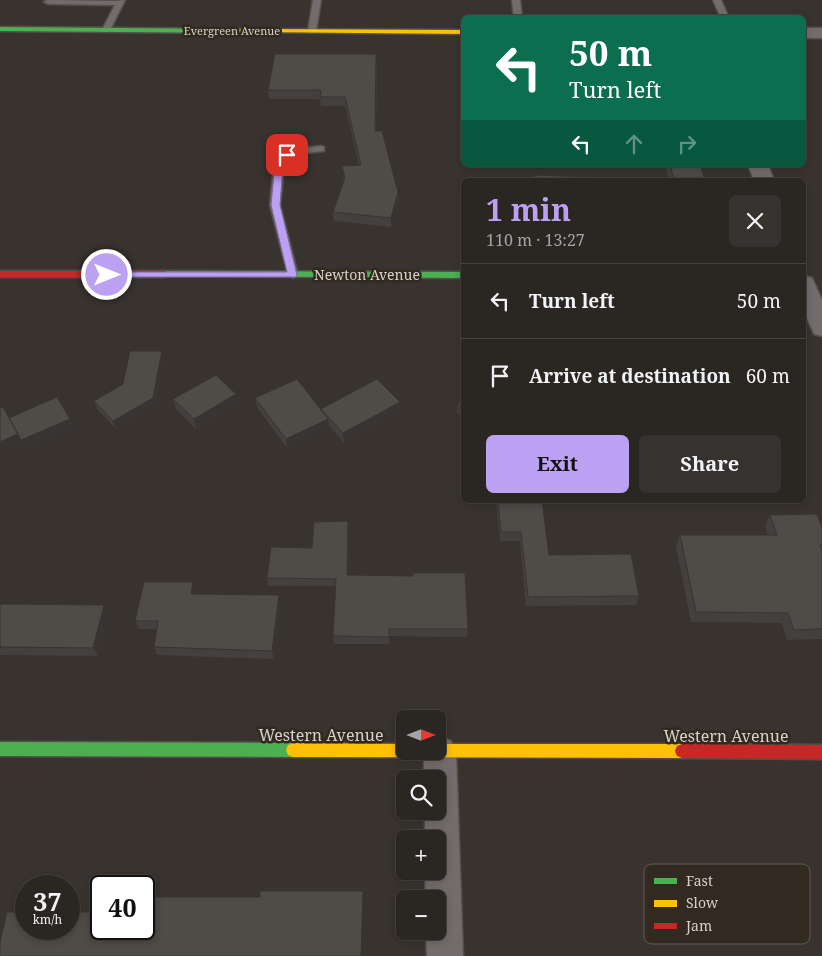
<!DOCTYPE html>
<meta charset="utf-8">
<style>
:root{--surface:#2a2622;--page:#36322f;--text:#f1f3f6;--muted:#a5a5a5;--line:#464340;--accent:#bca0f2}
body{margin:0;font-family:"Noto Serif",serif;background:var(--page);color:var(--text);height:100vh;display:flex;flex-direction:column;font-size:19px;white-space:nowrap}
*{box-sizing:border-box;margin:0}
p{font-size:16px;color:var(--muted)}
.icon{flex:none;width:28px;height:28px;fill:none;stroke:currentColor;stroke-width:2;stroke-linecap:round;stroke-linejoin:round}
.map{position:relative;flex:1;overflow:hidden}
.side{position:absolute;left:461px;top:178px;width:345px;height:325px;display:flex;flex-direction:column;background:var(--surface);border-radius:8px;box-shadow:0 2px 8px #0003,0 0 0 1px var(--line)}
.side>*{flex:none}
.guide{position:absolute;left:461px;top:15px;width:345px;height:152px;border-radius:8px;box-shadow:0 2px 8px #0003,0 0 0 1px var(--line);background:#0b6e4f;color:#fff;overflow:hidden}
.needle{width:32px;rotate:90deg}
.fabs{position:absolute;left:396px;top:710px;display:grid;gap:10px}
.fabs a{display:grid;place-items:center;width:50px;height:50px;border-radius:8px;background:var(--surface);box-shadow:0 2px 8px #0003,0 0 0 1px var(--line);font-size:25px}
.speed{position:absolute;left:15px;top:875px;display:flex;gap:10px;font-size:25px;font-weight:700;text-align:center}
.speed>*{display:grid;place-content:center;width:65px;height:65px;border-radius:50%;background:var(--surface);box-shadow:0 2px 8px #0003,0 0 0 1px var(--line);line-height:1}
.speed small{font-size:12px;font-weight:400}
.speed .limit{border:2px solid #111;border-radius:8px;background:#fff;color:#111}
.pin{position:absolute;display:grid;place-items:center;width:42px;height:42px;color:#fff;margin:-21px;border-radius:10px;box-shadow:0 2px 8px #0006}
.me{position:absolute;width:55px;margin:-28px;rotate:90deg;stroke-linejoin:round;filter:drop-shadow(0 0 4px #0008)}
.turn{display:flex;align-items:center;gap:18px;height:105px;padding:0 25px;font-size:22px}
.turn .icon{width:65px;height:65px;stroke-width:2.5}
.turn b{display:block;font-size:35px;line-height:42px}
.lanes{display:flex;align-items:center;height:48px;padding:0 25px;background:#0003;justify-content:center;gap:25px;direction:ltr}
.lanes .off{opacity:.35}
.round{display:grid;place-items:center;flex:none;width:52px;height:52px;border-radius:8px;background:var(--page)}
.overview{display:flex;align-items:center;justify-content:space-between;height:85px;padding:0 25px}
h1{font-size:30px;font-weight:700;line-height:38px;color:var(--accent)}
.primary-button{display:flex;gap:10px;margin-top:auto;padding:10px 25px}
.primary-button a{flex:1;height:58px;border-radius:8px;background:var(--accent);color:#111;font-size:20px;font-weight:700;line-height:58px;text-align:center}
.primary-button a+a{background:var(--page);color:var(--text)}
ul{padding:0;list-style:none}
li{display:flex;align-items:center;gap:15px;height:75px;padding:0 25px;border-top:1px solid var(--line)}
li div{flex:1}
li b{display:block;font-size:19px}
li em{font-style:normal}
.map>svg:first-child{display:block}
.lines{fill:none;stroke-linecap:round;stroke-linejoin:round}
.lane-casing{stroke:#544f4b;stroke-width:3}
.street-casing{stroke:#544f4b;stroke-width:3}
.fast-casing{stroke:#544f4b;stroke-width:3}
.slow-casing{stroke:#544f4b;stroke-width:3}
.jam-casing{stroke:#544f4b;stroke-width:3}
.lane{fill:#736c6c;fill-rule:evenodd}
.street{fill:#736c6c;fill-rule:evenodd}
.fast{fill:#4caf50;fill-rule:evenodd}
.slow{fill:#ffc107;fill-rule:evenodd}
.jam{fill:#c62828;fill-rule:evenodd}
.wall{fill:#44403d}
.shaded-wall{fill:#373432}
.building{fill:#4f4b47;stroke:#373432}
.route{fill:#bca0f2;stroke:#7a689d}
.labels{text-anchor:middle;stroke-width:5;stroke-linejoin:round;paint-order:stroke}
.far-street-label{font-size:11px;fill:#d6d1ca;stroke:#322a20}
.street-label{font-size:14px;fill:#d6d1ca;stroke:#322a20}
.near-street-label{font-size:16px;fill:#d6d1ca;stroke:#322a20}
.key{fill:#322a20;stroke:#635c53;stroke-width:1}
.key-label{font-size:14px;fill:#d6d1ca}
</style>
<div class="map">
<svg width="822" height="956" viewBox="0 0 822 956">
<rect width="100%" height="100%" fill="#38332e"/>
<g class="lines">
<defs>
<path id="lane" d="M47,0L117,1L125,0L110,30L106,32L102,30L115,5L48,4L44,2Z
M313,0H321L316,31L312,33L308,31Z
M512,0H520L522,18H514Z
M713,0H721L729,18H721Z
M321,146L324,147V151L298,154L284,166L280,205L298,275L293,278L288,275L270,205L274,165L292,149Z"/>
<path id="street" d="M804,28H822V38H804Z
M748,165H768L774,180H754Z
M804,276L812,278L822,300V336L814,334L804,311Z
M440,736L451,741L456,752L463,956H427L426,931H438V899H426L425,871H438V839H425V811H438V779H424V752L438,751V737Z"/>
<path id="fast" d="M0,27L243,29L247,31L243,33L0,31Z
M165,271L464,272V278L162,276L160,274Z
M0,742L293,743L298,745L300,750L298,755L293,757L0,756Z"/>
<path id="slow" d="M243,29L464,30V34L241,32L239,31Z
M293,743L405,744V751H438V744H682L687,746L689,751L687,756L682,758L293,757L288,755L286,750L288,745Z"/>
<path id="jam" d="M0,271H165L170,274L165,277H0Z
M682,744L822,745V759L682,758L677,756L675,751L677,746Z"/>
</defs>
<use href="#lane" class="lane-casing"/>
<use href="#street" class="street-casing"/>
<use href="#fast" class="fast-casing"/>
<use href="#slow" class="slow-casing"/>
<use href="#jam" class="jam-casing"/>
<use href="#lane" class="lane"/>
<use href="#street" class="street"/>
<use href="#fast" class="fast"/>
<use href="#slow" class="slow"/>
<use href="#jam" class="jam"/>
</g>
<path class="wall" d="M377,62L376,131L398,192L399,201L391,227L334,221L333,212L344,180L342,166L359,165L345,106H321L320,99H269L268,90Z
M665,165H700L705,180H669Z
M162,351L164,359L155,406L116,429L97,409L94,401L123,384Z
M255,398L321,410L400,402V412L344,443L329,426V428L287,448L257,407Z
M173,399L238,403L196,429L176,409Z
M464,399V418L457,414V404Z
M496,500H542L549,555L639,596L636,605L526,606L520,541H500Z
M770,515L822,528V639L787,640L782,623L691,622L676,546L680,535H768L765,526Z
M348,521L349,529L348,575L468,629L467,637L389,636V644H334L333,636L336,586H268L267,578L312,548Z
M196,591V594L281,604L274,659L157,655L154,647L157,629H139L135,621Z
M0,604L108,613L98,656L0,655Z"/>
<path class="shaded-wall" d="M398,192L399,201L391,227V218Z
M162,351L164,359L155,406L116,429L113,421Z
M236,394L238,403L196,429L194,419Z
M400,402V412L344,443L343,433Z
M70,419L74,428L26,450L21,440Z
M328,419L329,428L287,448L286,439Z
M18,434L23,444L0,454V442Z
M348,521L349,529L347,583V575Z
M193,582L196,591L194,602L191,594Z
M279,595L281,604L274,659L272,651Z
M104,605L108,613L98,656L93,648Z
M363,891L364,897L362,956H361Z"/>
<path class="building" d="M275,54H376L375,131H382L398,192L391,218L333,212L345,178L342,166L361,165L345,97H320L321,90H268Z
M670,165H700L705,180H674Z
M534,175L591,177V180H535Z
M130,351H162L153,398L113,421L94,401L123,384Z
M216,375L236,394L194,419L173,399Z
M297,379L328,419L286,439L255,398Z
M377,379L400,402L343,433L321,409Z
M57,397L70,419L21,440L9,418Z
M464,399V408L457,404Z
M3,407L18,434L0,442V408Z
M498,500H542L549,555L631,554L639,596L528,597L521,532H501Z
M817,514L822,528V545H820L822,551V629L794,630L788,613L696,612L680,535H777L770,515Z
M348,521L347,575L413,576V573H465L468,629H389V637L333,636L336,579L267,578L271,547L312,548L314,522Z
M144,582H193L191,594L279,595L272,651L154,647L158,621H135Z
M0,604L104,605L93,648L0,647Z
M260,891H363L361,956H0V942L7,912H26V929H69V912H101V929H144V897H260Z"/>
<path class="route" d="M287,153L291,155L283,165L280,205L297,275L296,277H103V272H287L271,205L275,164Z"/>
<g class="labels">
<g class="far-street-label">
<text x="232" y="35">Evergreen Avenue</text>
</g>
<g class="street-label">
<text x="367" y="280">Newton Avenue</text>
</g>
<g class="near-street-label">
<text x="321" y="741">Western Avenue</text>
<text x="726" y="742">Western Avenue</text>
</g>
</g>
<rect x="644" y="864" width="166" height="80" rx="8" class="key"/>
<rect x="654" y="878" width="23" height="6" fill="#4caf50"/>
<rect x="654" y="900" width="23" height="7" fill="#ffc107"/>
<rect x="654" y="923" width="23" height="6" fill="#c62828"/>
<g class="key-label">
<text x="686" y="886">Fast</text>
<text x="686" y="908">Slow</text>
<text x="686" y="931">Jam</text>
</g>
</svg>
<div class="fabs">
<a><svg class="needle" viewBox="-14 -14 28 28"><path d="M0-13l5 13h-10z" fill="#e53935"/><path d="M0 13l5-13h-10z" fill="#a5a5a5"/></svg></a>
<a><svg class="icon" aria-label="search" viewBox="0 0 24 24"><circle cx="10" cy="10" r="6"/><path d="M15 15l6 6"/></svg></a>
<a>+</a>
<a>−</a>
</div>
<div class="speed"><div>37<small>km/h</small></div><div class="limit">40</div></div>
<div class="pin" style="left:287px;top:155px;background:#d93025"><svg class="icon" aria-label="arrive" viewBox="0 0 24 24"><path d="M6 21V4h12l-3 4 3 4H6"/></svg></div>
<svg class="me" style="left:107px;top:275px" viewBox="-20 -20 40 40"><circle r="17" fill="#bca0f2" stroke="#fff" stroke-width="3"/><path d="M0-11L8 9 0 5-8 9z" fill="#fff"/></svg>
<div class="guide">
<div class="turn"><svg class="icon" aria-label="left" viewBox="0 0 24 24"><path d="M17 20v-9H6M10 6l-5 5 5 5"/></svg><div><b>50 m</b>Turn left</div></div>
<div class="lanes"><svg class="icon" aria-label="left" viewBox="0 0 24 24"><path d="M17 20v-9H6M10 6l-5 5 5 5"/></svg><svg class="icon off" aria-label="ahead" viewBox="0 0 24 24"><path d="M12 20V5M6 11l6-6 6 6"/></svg><svg class="icon off" aria-label="right" viewBox="0 0 24 24"><path d="M7 20v-9h11M14 6l5 5-5 5"/></svg></div>
</div>
<section class="side">
<div class="overview"><div><h1>1 min</h1><p>110 m · 13:27</p></div><a class="round"><svg class="icon" aria-label="close" viewBox="0 0 24 24"><path d="M6 6l12 12M18 6L6 18"/></svg></a></div>
<ul>
<li><svg class="icon" aria-label="left" viewBox="0 0 24 24"><path d="M17 20v-9H6M10 6l-5 5 5 5"/></svg><div><b>Turn left</b></div><em>50 m</em></li>
<li><svg class="icon" aria-label="arrive" viewBox="0 0 24 24"><path d="M6 21V4h12l-3 4 3 4H6"/></svg><div><b>Arrive at destination</b></div><em>60 m</em></li>
</ul>
<div class="primary-button"><a>Exit</a><a>Share</a></div>
</section>
</div>
